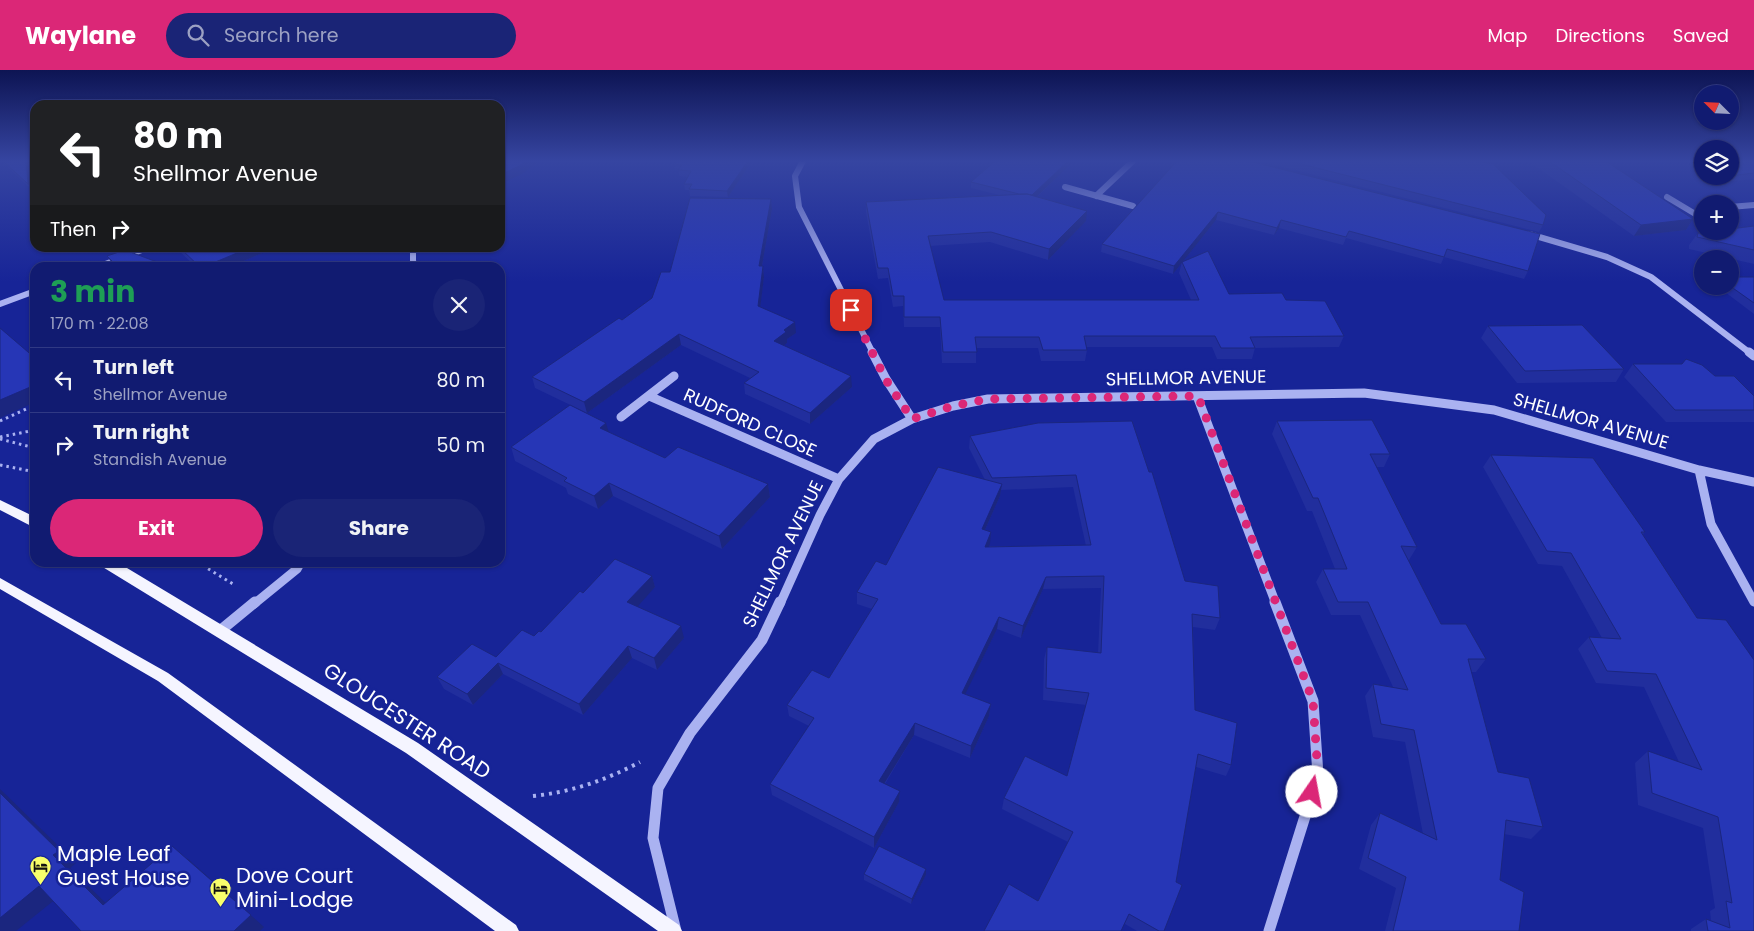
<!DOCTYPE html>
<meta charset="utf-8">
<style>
:root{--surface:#111b71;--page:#1a2476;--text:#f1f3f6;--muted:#9ca1c3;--line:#303984;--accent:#db2777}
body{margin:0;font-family:Poppins,sans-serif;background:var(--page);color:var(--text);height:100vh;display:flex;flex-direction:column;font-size:19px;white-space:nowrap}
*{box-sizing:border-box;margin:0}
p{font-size:16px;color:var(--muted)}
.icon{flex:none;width:28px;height:28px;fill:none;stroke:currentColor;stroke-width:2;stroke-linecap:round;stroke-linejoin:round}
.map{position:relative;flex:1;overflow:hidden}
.sheet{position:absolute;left:30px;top:192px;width:475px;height:305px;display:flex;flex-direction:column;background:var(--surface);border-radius:15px;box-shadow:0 1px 4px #0004,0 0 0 1px var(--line)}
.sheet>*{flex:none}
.hud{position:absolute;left:30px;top:30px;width:475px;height:152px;border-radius:15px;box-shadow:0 1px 4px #0004,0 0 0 1px var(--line);background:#202124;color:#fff;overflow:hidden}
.needle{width:32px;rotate:294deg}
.buttons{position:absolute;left:1694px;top:15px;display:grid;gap:10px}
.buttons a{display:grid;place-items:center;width:45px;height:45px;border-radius:50%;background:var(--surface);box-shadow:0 1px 4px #0004,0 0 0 1px var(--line);font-size:25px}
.pin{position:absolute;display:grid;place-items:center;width:42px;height:42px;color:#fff;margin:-21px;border-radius:10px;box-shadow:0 2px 8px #0006}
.me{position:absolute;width:55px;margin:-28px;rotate:12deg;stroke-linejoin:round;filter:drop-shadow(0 0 4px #0008)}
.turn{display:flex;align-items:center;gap:18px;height:105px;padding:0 20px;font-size:22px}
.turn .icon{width:65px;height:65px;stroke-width:2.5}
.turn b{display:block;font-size:35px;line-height:42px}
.then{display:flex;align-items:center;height:48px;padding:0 20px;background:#0003;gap:10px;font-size:19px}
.round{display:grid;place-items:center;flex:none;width:52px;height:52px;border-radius:26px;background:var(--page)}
.head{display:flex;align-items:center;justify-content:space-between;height:85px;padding:0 20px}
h1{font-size:30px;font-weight:700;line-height:38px;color:#1e9e55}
.primary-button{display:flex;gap:10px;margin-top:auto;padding:10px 20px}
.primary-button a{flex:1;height:58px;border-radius:30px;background:var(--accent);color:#fff;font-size:20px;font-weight:700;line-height:58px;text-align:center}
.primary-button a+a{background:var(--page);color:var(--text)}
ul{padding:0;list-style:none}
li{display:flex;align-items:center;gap:15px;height:65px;padding:0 20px;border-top:1px solid var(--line)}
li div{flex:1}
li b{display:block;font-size:19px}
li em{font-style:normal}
header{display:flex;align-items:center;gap:30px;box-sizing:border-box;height:70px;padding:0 25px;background:var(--accent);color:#fff}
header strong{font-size:24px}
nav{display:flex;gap:28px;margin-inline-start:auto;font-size:18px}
.search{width:350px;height:45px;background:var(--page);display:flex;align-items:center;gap:12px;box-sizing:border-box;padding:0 18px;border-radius:28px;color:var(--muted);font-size:19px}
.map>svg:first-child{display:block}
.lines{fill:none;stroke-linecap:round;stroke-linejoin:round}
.path-far1{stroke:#aab2f1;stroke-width:3;stroke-dasharray:2.5 4;stroke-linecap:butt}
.path{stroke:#aab2f1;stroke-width:4;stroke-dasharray:3 5;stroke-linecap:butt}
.minor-far2{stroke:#aab2f1;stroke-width:6}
.minor-far1{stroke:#aab2f1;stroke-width:9}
.minor{stroke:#aab2f1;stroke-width:11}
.major{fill:#f5f5ff;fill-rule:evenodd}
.wall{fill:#212e9d;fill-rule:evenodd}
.shaded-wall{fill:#1b267f}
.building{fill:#2636b6;stroke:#1b267f}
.route{stroke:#db2777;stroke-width:9;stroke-dasharray:0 16.2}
.labels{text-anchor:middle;stroke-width:5;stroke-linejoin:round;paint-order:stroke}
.street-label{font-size:18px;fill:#fff;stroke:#172497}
.near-street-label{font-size:21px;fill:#fff;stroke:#172497}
.near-poi-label{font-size:21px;fill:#fff;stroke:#172497;text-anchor:start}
</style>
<header>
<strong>Waylane</strong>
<div class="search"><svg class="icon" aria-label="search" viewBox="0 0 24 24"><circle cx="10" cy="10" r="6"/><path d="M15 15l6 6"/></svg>Search here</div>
<nav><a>Map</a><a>Directions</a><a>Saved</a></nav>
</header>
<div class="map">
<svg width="1754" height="861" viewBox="0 0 1754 861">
<rect width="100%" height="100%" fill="#172497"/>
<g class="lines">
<path class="path-far1" d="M0,351L35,335
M0,367L35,360
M0,369L35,378
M0,395L35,402
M197,492L233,514"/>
<path class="path" d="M533,726C572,722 606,710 640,692"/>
<path class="minor-far2" d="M803,91L795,106L799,137L873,283
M1065,117L1133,136
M1096,126L1133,91
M1667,127L1702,148
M1730,137L1754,135
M1529,164L1607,187L1651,207L1750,283
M413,178V191L416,198
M95,198L147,178
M0,234L35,221"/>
<path class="minor-far1" d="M872,282L886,309L912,349
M1749,282L1754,286
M649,326L839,409
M1197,326L1276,534
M621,347L674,306
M1699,400L1711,454L1754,532
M254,534L297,499L301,492
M780,534L820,445L839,409L874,369L912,349L953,336L988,329L1364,323L1494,340L1699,400L1754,412"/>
<path class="minor" d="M221,560L255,532
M676,861L653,768L658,718L690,663L762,570L780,532
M1269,861L1318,705L1313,631L1275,532"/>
<path class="major" d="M0,430L35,447V458L0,440Z
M100,492H117L418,673L679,855L682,861H658L406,683L101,496Z
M0,508L168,603L516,855L519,861H495L158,611L0,519Z"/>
</g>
<path class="wall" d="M1,91H29L32,120Z
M752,91L728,127L690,126L689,120H685L684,114L688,107L679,106V101L675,100L674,94Z
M995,91H1074L1037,127L1086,151L1048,190L990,172L930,176L944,230H1191L1179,203L1182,192L1229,224L1286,230L1344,266L1339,277L1255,278L1252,289H1217L1212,277H1086L1087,280L1085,291H1041L1038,278H976V293H942L940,257H904L903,236L893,237L888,208L878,209L866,142V132L999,125L971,118V112Z
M1177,91L1528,201L1524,209L1444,187L1441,194L1346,168L1343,175L1279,158L1274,165L1216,150L1173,204L1101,182L1102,174Z
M1259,91H1479L1543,155L1539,162Z
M1528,91H1605L1693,149L1686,160L1634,166Z
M1686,91H1702V101Z
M1730,91H1754V109L1725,112L1716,109L1711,106H1730Z
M771,129L772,139L762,196H763L764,207L760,237L796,263L787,269V273L784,275L852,317L810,354L745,324L744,313L750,308L681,275L587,343L535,318L532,307L622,250L652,228L670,202Z
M1754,156V194L1689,179V175L1698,163Z
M176,178H274L227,198H197Z
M327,178H343L333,182Z
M107,186L173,198H115Z
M1754,207V244L1717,216H1730Z
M1488,256L1624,299L1616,312L1517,313L1481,268Z
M1633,294L1754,326V352H1666L1624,307Z
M1277,351L1390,384L1384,397H1377L1417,477L1409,490H1408L1441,554L1486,589L1476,602H1471L1498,702L1543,757L1531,769L1504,764L1500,810L1519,861H1385L1396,818L1359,799L1371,755L1380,743L1423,764L1405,672L1373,667L1365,626L1373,614L1393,617L1360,545H1331L1316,512L1323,499H1335L1312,441H1307L1272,364Z
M609,362L665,388L768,414L770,427L722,479L613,426L598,439L568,424L566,418L515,391L511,377Z
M970,366L1149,402L1185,511L1220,548L1215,560L1193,557L1195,640L1231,695L1226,706L1196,697L1164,861H1137L1125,854L1038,831L1068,772L1002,739L1004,728L1067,706L1086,635L1043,630L1044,589L1047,577L1098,583L1101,518L1043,519L1021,568L997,559L965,624L991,634L989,646L970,688L914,665L885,714L900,721L899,732L874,778L772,725L770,714L809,656L789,646L787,635L829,608L872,539L857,534V522L886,495L985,410L969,378ZM1073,417L1086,476H989L991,462L985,460L1000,426L1001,420Z
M1491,385L1645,462L1643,464L1754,861H1691V859L1706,849L1711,851L1710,841L1715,838L1703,758L1638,735L1635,693L1648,681L1679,692L1644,617L1596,613L1578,579L1589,567L1602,568L1562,496L1538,494L1483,397Z
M652,506L655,517L637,536L684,568L657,600L632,588L583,645L503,604L473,635L444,619L437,607L496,587L534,566L541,562L583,523Z
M926,799V805L911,834L864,810V804Z"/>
<path class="shaded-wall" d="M26,91H29L32,120L28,114Z
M526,91H539L522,104L500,114V105Z
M748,91H752L728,127L727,121Z
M1068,91H1074L1030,133V127Z
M771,129L772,139L760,207L759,196Z
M1087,141L1086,151L1048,190L1049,179Z
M1218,142L1216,150L1173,204L1174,196Z
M1693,149L1686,160L1634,166L1641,155Z
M1281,150L1279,158L1274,165L1277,158Z
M249,178H274L227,198H201Z
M331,178H343L333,182Z
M763,196L764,207L759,247L758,236Z
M795,252L796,263L787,269V273L775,282L774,271L784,260Z
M679,264L681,275L587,343L584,332Z
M851,306L852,317L810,354V343Z
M35,315V332L0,348V330Z
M606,353L610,366L600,358Z
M609,413L613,426L598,439L594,426Z
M768,414L770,427L722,479L719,466Z
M1002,414L1000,426L980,471L982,459Z
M991,462L990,474L983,489L985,477Z
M652,506L655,517L631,544L627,532Z
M1046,507L1043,519L1021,568L1023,556Z
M999,547L997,559L960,635L962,623Z
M681,556L684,568L657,600L654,588Z
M628,576L632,588L583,645L579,634Z
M498,593L503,604L473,635L467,624Z
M991,634L989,646L970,688L971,676Z
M915,653L914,665L879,722V711Z
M0,719L76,793L70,798L119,846L103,835L53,785L0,723Z
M900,721L899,732L874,778V767Z
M187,788L264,857L260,861H234Z
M926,799V805L911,834L912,829Z
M39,816L57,828L16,861H0V848Z"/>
<path class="building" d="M3,91H26L28,114Z
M500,91H526L519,96L500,105Z
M676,91H748L727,121L689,119L692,114H684L691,101L678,100L682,95L674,94Z
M995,91H1068L1032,125L1027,124H1019L971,112Z
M1177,91H1249L1540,164L1528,201L1447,179L1444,187L1349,161L1346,167L1281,150L1277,158L1218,142L1174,196L1102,174Z
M1289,91H1479L1493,94L1546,145L1543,155Z
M1549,91L1607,92L1693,149L1641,155Z
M1730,91H1754V103L1730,106Z
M1027,124L1087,141L1049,179L991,162L928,166L944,230H1199L1182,192L1208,181L1229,224L1282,223L1286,230L1325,231L1344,266L1250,267L1255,278H1221L1215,266H1084L1087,280H1043L1039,267H975L977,282H943L940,247H904V226H893L888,198H878L866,132Z
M690,128L771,129L759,196H763L758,236L795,252L784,260L786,262L774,271L851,306L810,343L744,313L759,302L679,264L584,332L532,307L619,248L622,250L652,228L661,202H670Z
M1754,156V180L1697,167L1698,163L1712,161H1730V159Z
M180,178H249L201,198Z
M125,180L173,198H119L107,186Z
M1730,207H1754V233L1730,216Z
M1582,255L1624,299L1525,301L1488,256Z
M0,258L35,288V315L0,330Z
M1686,289L1702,295L1715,306H1734L1754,326V340H1675L1633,294H1682Z
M570,335L606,353L600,358L665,388L678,377L768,414L719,466L609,413L594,426L564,411L567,408L511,377Z
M1372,350L1390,384H1370L1417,477L1401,476L1441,554H1466L1486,589H1468L1498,702L1529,708L1543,757L1506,750L1500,810L1524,822L1519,861H1393L1406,807L1368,788L1380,743L1437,770L1414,660L1381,654L1373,614L1408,620L1368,532H1338L1323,499H1347L1318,428H1313L1277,351Z
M1132,351L1149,402H1152L1185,511L1218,516L1220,548L1192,544L1195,640L1237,653L1231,695L1198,684L1176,812L1182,815L1164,861H1159L1129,844L1121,861H984L1009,814L1038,831L1073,762L1004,728L1025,686L1067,706L1089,623L1046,618L1047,577L1101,583L1104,506L1046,507L1023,556L999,547L962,623L991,634L971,676L915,653L879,711L900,721L874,767L770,714L814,648L787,635L812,600L829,608L878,529L857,522L876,491L886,495L938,397L1002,414L982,459L991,462L985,477L1091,475L1076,405L992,408L970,366L1038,353Z
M1491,385L1593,388L1645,462H1641L1697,548L1726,550L1754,590V861H1708L1706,849L1730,858L1726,831L1732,833L1718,747L1652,723L1648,681L1702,700L1656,604L1607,601L1589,567L1621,569L1571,483L1547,481Z
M615,489L652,506L627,532L681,556L654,588L628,576L579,634L498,593L467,624L437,607L472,574L496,587L522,560L534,566L539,561L541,562L580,521L583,523Z
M0,723L59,781L53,785L103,835L172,776L251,845L234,861H81L39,816L0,848Z
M879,776L926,799L912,829L864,804Z"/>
<linearGradient id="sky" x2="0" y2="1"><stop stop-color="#0d1453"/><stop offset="0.43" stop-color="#3645a1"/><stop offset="1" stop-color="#3645a1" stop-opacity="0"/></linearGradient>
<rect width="1754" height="212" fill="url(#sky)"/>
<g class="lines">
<path class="route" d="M851,240L886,310L912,349L953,336L988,329L1198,326L1313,631L1318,705L1312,722"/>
</g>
<defs>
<symbol id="hotel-pin" viewBox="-11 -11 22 30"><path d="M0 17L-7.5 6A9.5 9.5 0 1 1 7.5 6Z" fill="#f8ff6b" stroke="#172497"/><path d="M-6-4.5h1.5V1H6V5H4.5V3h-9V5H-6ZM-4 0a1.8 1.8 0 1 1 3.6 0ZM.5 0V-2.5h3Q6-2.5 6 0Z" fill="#111"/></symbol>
</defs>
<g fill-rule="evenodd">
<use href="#hotel-pin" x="28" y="784" width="25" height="34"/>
<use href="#hotel-pin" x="208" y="806" width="25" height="34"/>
</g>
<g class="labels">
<g class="street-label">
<text transform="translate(1186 308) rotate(-1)" y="6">SHELLMOR AVENUE</text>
<text transform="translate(1591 351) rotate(16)" y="6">SHELLMOR AVENUE</text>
<text transform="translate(750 353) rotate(24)" y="6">RUDFORD CLOSE</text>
<text transform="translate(783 484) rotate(-64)" y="6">SHELLMOR AVENUE</text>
</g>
<g class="near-street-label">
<text transform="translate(407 651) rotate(33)" y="7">GLOUCESTER ROAD</text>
</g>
<g class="near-poi-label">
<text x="57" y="791">Maple Leaf<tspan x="57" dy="24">Guest House</tspan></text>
<text x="236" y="813">Dove Court<tspan x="236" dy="24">Mini-Lodge</tspan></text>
</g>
</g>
</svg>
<div class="buttons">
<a><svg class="needle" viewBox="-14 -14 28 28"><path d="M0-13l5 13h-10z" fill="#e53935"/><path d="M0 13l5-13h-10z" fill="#9ca1c3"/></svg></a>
<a><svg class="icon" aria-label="layers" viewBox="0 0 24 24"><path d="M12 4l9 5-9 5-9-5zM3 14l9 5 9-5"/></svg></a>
<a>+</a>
<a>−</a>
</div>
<div class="pin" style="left:851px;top:240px;background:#d93025"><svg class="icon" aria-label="arrive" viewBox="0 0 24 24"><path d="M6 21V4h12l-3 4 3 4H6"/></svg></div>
<svg class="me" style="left:1312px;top:722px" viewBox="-20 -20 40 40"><circle r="19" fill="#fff"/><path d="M0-13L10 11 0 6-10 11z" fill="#db2777"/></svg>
<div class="hud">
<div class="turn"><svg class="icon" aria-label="left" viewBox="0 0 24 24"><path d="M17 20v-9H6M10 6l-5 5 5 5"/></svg><div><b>80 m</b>Shellmor Avenue</div></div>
<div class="then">Then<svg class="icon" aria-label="right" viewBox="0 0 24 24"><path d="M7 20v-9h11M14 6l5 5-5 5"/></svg></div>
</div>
<section class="sheet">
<div class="head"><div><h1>3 min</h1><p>170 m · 22:08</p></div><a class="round"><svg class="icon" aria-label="close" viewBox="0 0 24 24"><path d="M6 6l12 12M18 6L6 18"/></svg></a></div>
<ul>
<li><svg class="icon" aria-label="left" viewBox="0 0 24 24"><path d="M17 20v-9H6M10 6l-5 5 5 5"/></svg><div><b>Turn left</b><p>Shellmor Avenue</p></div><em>80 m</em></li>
<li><svg class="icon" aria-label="right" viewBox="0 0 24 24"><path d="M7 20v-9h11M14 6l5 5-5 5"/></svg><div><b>Turn right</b><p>Standish Avenue</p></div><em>50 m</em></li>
</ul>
<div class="primary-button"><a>Exit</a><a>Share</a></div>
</section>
</div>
